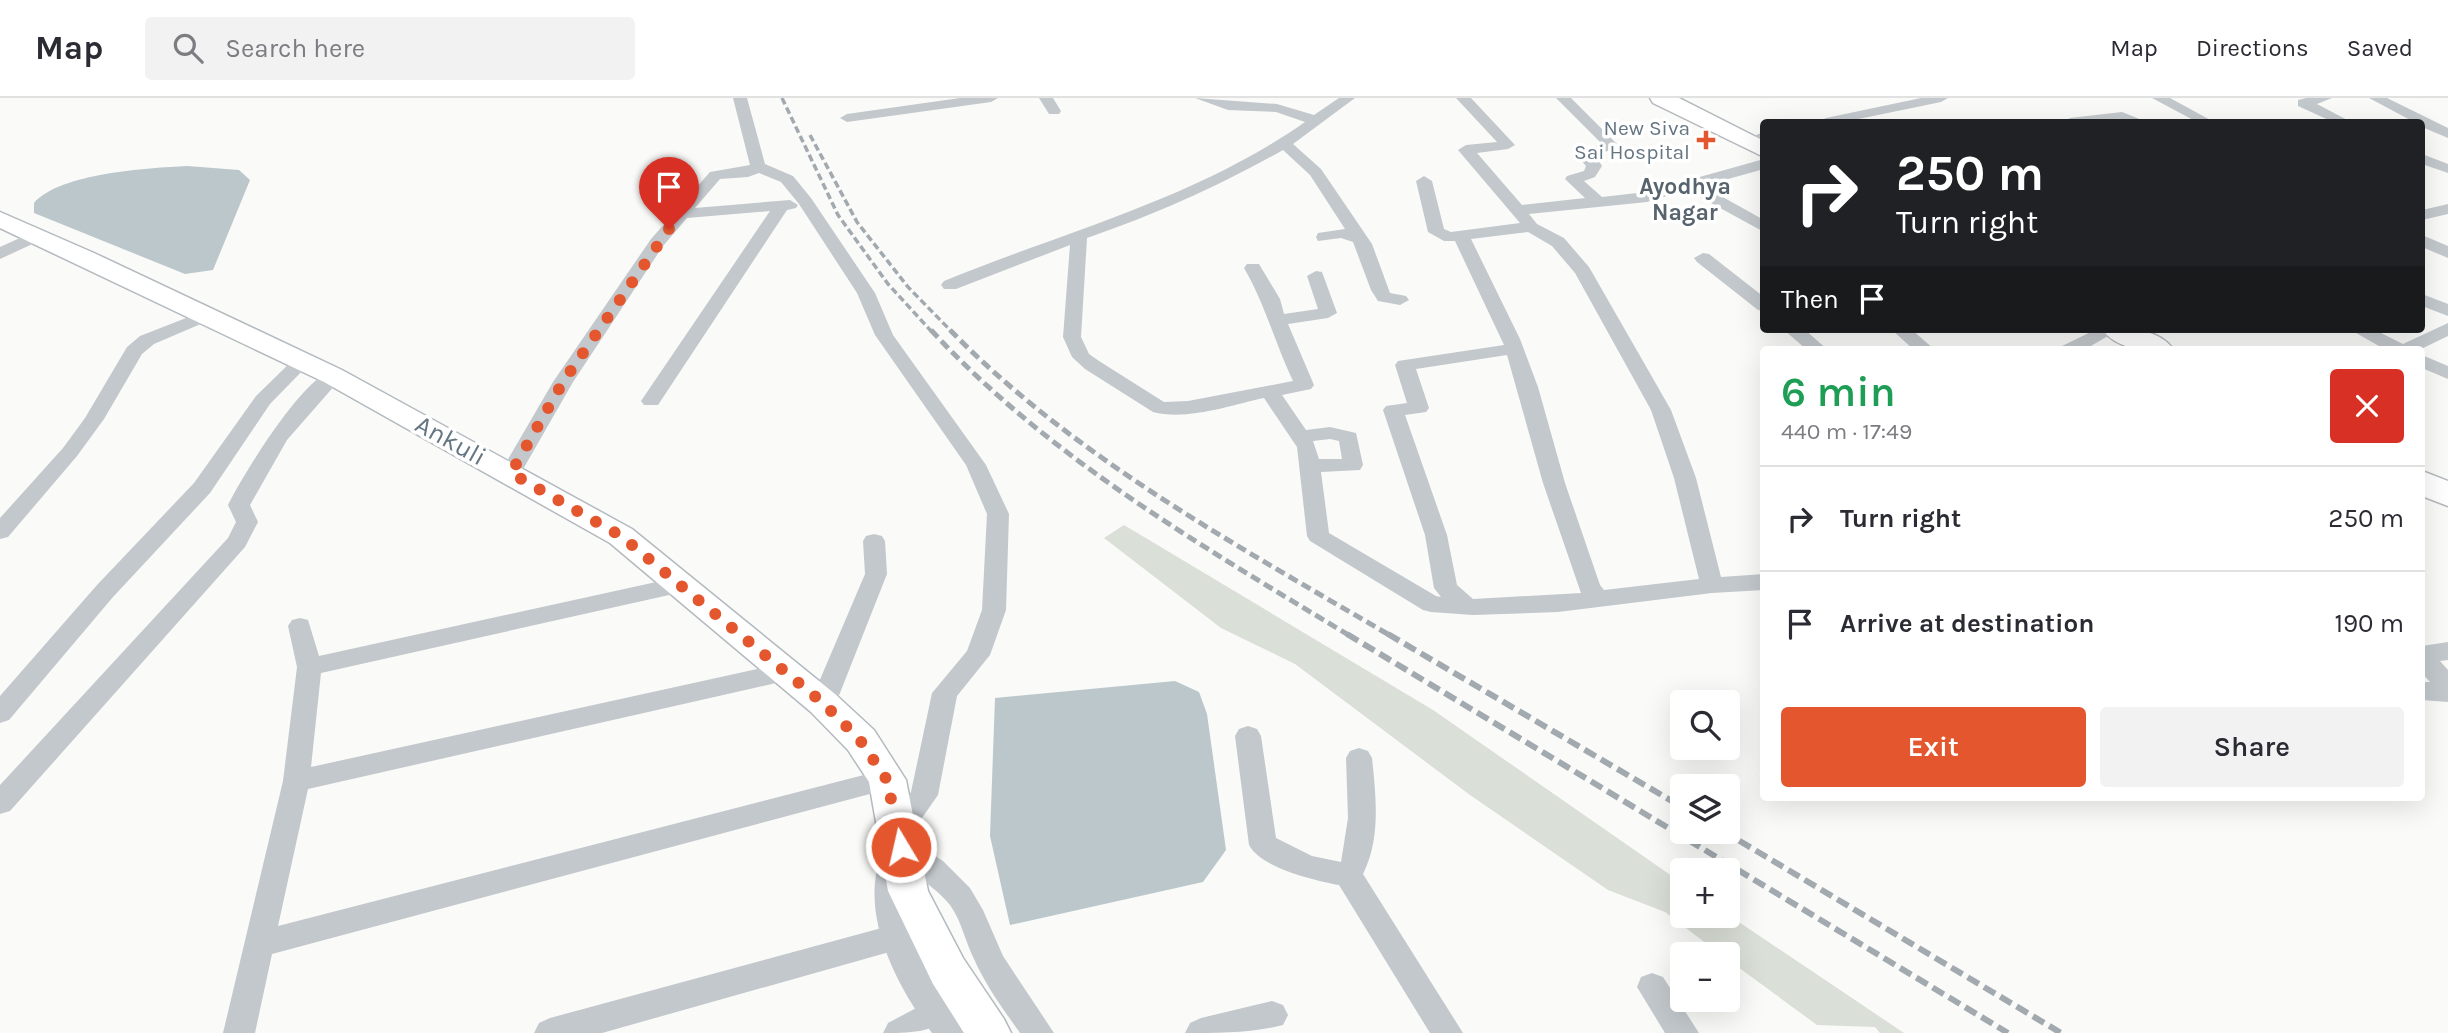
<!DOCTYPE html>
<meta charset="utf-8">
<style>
:root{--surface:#fff;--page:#f2f2f3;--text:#2b2b33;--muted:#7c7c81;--line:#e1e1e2;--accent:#e4572e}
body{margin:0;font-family:Karla,sans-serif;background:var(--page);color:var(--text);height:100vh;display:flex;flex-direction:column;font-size:26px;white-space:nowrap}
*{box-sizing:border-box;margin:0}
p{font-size:23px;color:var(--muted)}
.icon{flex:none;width:38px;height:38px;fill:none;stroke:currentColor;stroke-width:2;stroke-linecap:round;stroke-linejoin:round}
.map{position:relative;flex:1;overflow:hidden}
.details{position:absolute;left:1760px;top:248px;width:665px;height:455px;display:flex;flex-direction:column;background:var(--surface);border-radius:7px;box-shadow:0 7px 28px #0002}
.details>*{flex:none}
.banner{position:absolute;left:1760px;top:21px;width:665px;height:214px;border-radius:7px;box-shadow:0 7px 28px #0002;background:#202124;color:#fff;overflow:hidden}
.controls{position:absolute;left:1670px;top:592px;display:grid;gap:14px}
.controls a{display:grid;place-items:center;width:70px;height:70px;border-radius:7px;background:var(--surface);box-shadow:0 7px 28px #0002;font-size:35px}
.pin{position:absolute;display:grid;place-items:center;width:60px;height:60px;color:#fff;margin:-72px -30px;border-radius:50% 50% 50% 0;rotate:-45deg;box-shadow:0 0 7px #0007}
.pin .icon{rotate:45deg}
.me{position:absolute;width:77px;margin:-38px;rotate:351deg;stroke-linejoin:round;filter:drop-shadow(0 0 5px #0008)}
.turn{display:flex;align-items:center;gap:24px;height:147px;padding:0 21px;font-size:32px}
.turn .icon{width:91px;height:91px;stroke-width:2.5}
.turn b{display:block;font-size:49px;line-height:60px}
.then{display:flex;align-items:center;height:66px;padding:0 21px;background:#0003;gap:14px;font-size:26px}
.round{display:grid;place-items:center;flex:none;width:74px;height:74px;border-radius:7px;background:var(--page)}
.summary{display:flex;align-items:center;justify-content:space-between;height:119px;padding:0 21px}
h1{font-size:42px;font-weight:600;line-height:52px;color:#1e9e55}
.button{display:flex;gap:14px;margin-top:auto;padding:14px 21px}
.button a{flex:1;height:80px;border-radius:7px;background:var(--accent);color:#fff;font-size:28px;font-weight:600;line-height:80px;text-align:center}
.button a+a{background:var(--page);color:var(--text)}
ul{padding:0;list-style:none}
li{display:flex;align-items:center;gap:21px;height:105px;padding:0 21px;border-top:2px solid var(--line)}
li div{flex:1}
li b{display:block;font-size:26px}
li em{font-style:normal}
header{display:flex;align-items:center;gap:42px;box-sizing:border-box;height:98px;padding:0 35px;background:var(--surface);border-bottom:2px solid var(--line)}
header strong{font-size:33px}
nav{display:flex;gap:38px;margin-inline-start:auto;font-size:24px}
.search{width:490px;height:63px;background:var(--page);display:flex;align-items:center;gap:18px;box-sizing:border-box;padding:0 24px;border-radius:7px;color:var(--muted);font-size:26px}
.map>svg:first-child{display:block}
.green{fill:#dadfd7}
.water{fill:#bbc7cb}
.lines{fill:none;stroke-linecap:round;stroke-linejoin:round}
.secondary-casing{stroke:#b3babf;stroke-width:3}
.trunk-casing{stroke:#b4b9bd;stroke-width:3}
.minor{fill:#c3c8cc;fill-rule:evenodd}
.tertiary{fill:#c3c8cc;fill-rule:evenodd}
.secondary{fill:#fff;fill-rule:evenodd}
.trunk{fill:#fff;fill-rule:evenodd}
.rail-far2{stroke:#a2aab0;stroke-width:3.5;stroke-dasharray:7 3.5;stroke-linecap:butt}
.rail-far1{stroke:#a2aab0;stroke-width:5;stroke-dasharray:10 5;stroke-linecap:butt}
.rail{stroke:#a2aab0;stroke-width:6;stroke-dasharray:13 6;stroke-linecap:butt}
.route{stroke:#e4572e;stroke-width:12;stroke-dasharray:0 21.6}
.poi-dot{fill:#e4572e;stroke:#fff;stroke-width:2.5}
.labels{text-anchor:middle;stroke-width:7;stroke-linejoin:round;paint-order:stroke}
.far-poi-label{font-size:21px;fill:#657683;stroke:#fff;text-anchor:end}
.far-neighbourhood-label{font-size:23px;font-weight:bold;fill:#57646e;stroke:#fff}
.street-label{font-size:26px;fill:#657683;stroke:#fff}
</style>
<header>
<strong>Map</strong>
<div class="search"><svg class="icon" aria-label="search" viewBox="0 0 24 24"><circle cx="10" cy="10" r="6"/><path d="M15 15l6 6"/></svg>Search here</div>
<nav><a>Map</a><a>Directions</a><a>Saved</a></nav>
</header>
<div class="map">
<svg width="2448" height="935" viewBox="0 0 2448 935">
<rect width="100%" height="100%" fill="#fafaf8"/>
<path class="green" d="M1124,427L1433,612L1682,785V817L1727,816L1904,935H1880L1875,929L1817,927L1727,861V856H1720L1665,814L1608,792L1470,697L1295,566L1221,530L1104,440Z"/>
<path class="water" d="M187,68L239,72L250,82L213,172L185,176L34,115V105C60,75 148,70 187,68Z
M1175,583L1199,594L1207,616L1226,752L1203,784L1010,827L990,738L995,600Z"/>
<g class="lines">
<defs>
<path id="secondary" d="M0,114L94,155L342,272L632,431L835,596L874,632L906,682L928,793L963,860L1004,921L1011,935H964L933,886L888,793L869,684L848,652L811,614L610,445L324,284L0,130Z"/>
<path id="trunk" d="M1650,0H1679L1764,43V59L1653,5Z
M2102,231C2127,231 2158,229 2174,252C2149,252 2118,254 2102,231Z
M2422,373L2448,383V408L2422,398Z"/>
</defs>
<use href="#secondary" class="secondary-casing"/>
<use href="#trunk" class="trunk-casing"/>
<path class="minor" d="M733,0H747L765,66L793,78L811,100L875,195L893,237L986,367L1009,416L1006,512L990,557L957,598L938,697L908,740L943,763L970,790L983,812L1003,858L1054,935H1020C1003,911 986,888 974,861C965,843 962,824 950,807C934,786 895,766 887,749L891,741L884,732L911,694L932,595L967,553L982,512L987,416L966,367L875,237L857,195L799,106L781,84L759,75L748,79L720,81L695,110L790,102L798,107L796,110L787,112L658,307H644L641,303L770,113L687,120L663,148L573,284L518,380H504L500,375L553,284L651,141L710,74L750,67Z
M960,0H998L991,4L847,24L840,20L847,16Z
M1039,0H1053L1061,13L1059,16H1049Z
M1195,0L1277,6L1314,17L1339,0H1355L1293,46L1321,71L1372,146L1390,195L1406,198L1409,202L1400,207L1378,203L1371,192L1353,144L1341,140L1318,143L1316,139L1318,135L1345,131L1310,77L1283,52C1217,89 1159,115 1087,140L1081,239L1089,256L1099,263L1164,304L1188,303L1293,283C1275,245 1265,206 1244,170L1247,166H1259L1280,201L1284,216L1318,211L1307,178L1316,173L1322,174L1337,215L1328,220L1288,226L1314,287L1311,291L1282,297L1306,332L1330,329L1356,335L1363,367L1360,372L1321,374L1329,435L1436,498L1441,499L1434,490L1425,437L1383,312L1386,308L1407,305L1395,267L1398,263L1504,247L1455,143H1444L1428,134L1416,83L1424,78L1432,83L1444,131L1451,134L1520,125L1458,52L1466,47L1497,44L1456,0H1471L1515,47L1508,51L1477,55L1522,107L1585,100L1565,81L1567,78L1584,73L1586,68L1580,61L1583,53L1602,46L1556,0H1571L1619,48L1596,58L1602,68L1595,79L1584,83L1602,99L1646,94L1764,61V71L1703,88L1764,122V134L1687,92L1647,104L1529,116L1537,126L1564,140L1589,169L1671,312L1696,380L1721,479L1764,476V492L1712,495L1558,514L1473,517L1431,514L1423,512L1310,443L1307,438L1297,349L1264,300C1231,307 1187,323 1153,314L1085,271L1072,259L1063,239L1070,147L956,191H944L941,187L944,183C1066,133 1195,101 1305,24L1276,14L1228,12ZM1528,134L1552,148L1575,175L1651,312L1674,380L1699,481L1604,492L1600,487L1565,385L1538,289L1520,241L1471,141ZM1507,257L1543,385L1581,495L1473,501L1457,487L1447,437L1405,317L1426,314L1429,310L1416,271ZM1330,341L1339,343L1342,361H1319L1313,343Z
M1921,0H1948L1941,4L1844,24H1819L1826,20Z
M2152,0H2170L2214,24H2197Z
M2306,0H2332L2317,6L2351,24H2333L2298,8V2Z
M2369,0H2387L2448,30V40L2422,29V24H2414Z
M2122,14L2147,24H2063L2070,20Z
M1764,34V42H1753L1751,39Z
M2422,56L2448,66V75L2422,66Z
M2448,106V116L2422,122V112Z
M33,134L41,139L39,143L0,161V149Z
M2422,137L2448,148V160L2422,149Z
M1703,155L1709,156L1764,199V213L1758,212L1697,164L1694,160Z
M2422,196L2448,206V218L2422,208Z
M204,213L210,214L213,218L210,222L154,246L142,256L104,321L77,358L8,439L0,441V420L63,350L85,320L127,249L140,238Z
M2448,225V238L2419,252H2386L2349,231H2373L2403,246Z
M1783,231H1804L1828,252H1807Z
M1891,231H1911L1935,252H1914Z
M2097,231H2120L2084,252H2060L2062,248Z
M2422,257L2448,268V281L2422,270Z
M301,259L310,265L270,306L210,395L113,499L9,622L0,625V598L97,487L194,385L256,298L294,261Z
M333,272L343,278L287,342L250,407L258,424L245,449L10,713L0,716V687L228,440L236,424L228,407C243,377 302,280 333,272Z
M874,436L882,438L885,443L887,476L836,605L832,612L823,614L814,612L810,605L865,476L863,443L866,438Z
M679,479L687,481L691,487L687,493L321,575L311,669L785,565L794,568L797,574L794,580L785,583L308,691L278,828L887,671L896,675L900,682L896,689L272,856L255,935H223L283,683L297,569L288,528L292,522L300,520L308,522L319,558Z
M2448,544V562L2440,563L2448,572V604L2422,602V584H2430L2422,575V548Z
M1248,628L1257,631L1261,638L1276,740L1312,758L1341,764L1348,720L1346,660L1350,653L1359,650L1368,653L1372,660C1376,699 1381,740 1363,776L1463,935H1430L1339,787C1314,782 1261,770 1249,747L1235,638L1239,631Z
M900,825L910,829L915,838L910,847L900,851L602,935H534L539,925L550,920Z
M1652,875L1663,879L1699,935H1665L1637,889L1641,879Z
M937,899L948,903L953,913C940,935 909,935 883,935L888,925Z
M1272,903L1283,907L1288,917L1283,927C1252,935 1218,935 1185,935L1190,925L1201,920Z"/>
<path class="tertiary" d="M897,745L909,749L914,759L909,781L910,804L915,828L929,864L974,935H932C895,886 855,809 885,749Z"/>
<use href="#secondary" class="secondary"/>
<use href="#trunk" class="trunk"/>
<path class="rail-far2" d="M782,0L838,117L888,186L932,234
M810,37L857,124L908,189L952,234"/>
<path class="rail-far1" d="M931,232C1049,360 1202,448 1350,538
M950,232C1075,360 1238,448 1391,538"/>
<path class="rail" d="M1347,536L2008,935
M1388,536L1682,709
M1723,733L2061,935"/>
</g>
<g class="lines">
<path class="route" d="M669,131L563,284L511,375L621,438L823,605L860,642L887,682L901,749"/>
</g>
<path class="poi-dot" d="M1702.5 31.5h7v7h7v7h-7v7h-7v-7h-7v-7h7z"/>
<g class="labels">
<g class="far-poi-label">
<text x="1690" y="37">New Siva<tspan x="1690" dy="24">Sai Hospital</tspan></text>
</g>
<g class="far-neighbourhood-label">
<text x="1685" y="96">Ayodhya<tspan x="1685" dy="26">Nagar</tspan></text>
</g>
<g class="street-label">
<text transform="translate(451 342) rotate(29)" y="9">Ankuli</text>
</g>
</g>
</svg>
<div class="controls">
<a><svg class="icon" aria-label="search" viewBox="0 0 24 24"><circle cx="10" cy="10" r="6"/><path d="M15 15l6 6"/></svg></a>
<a><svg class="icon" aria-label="layers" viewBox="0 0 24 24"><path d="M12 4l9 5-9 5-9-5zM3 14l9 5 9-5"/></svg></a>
<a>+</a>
<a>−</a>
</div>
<div class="pin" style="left:669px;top:131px;background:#d93025"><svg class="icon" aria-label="arrive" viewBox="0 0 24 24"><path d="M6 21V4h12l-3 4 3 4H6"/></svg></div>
<svg class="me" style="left:901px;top:749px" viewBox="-20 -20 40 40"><circle r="17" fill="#e4572e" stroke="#fff" stroke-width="3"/><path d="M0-11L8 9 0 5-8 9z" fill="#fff"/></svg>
<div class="banner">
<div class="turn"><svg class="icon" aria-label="right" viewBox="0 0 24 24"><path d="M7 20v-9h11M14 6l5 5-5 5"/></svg><div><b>250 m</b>Turn right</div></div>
<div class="then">Then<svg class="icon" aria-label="arrive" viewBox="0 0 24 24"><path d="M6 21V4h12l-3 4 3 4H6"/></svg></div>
</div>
<section class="details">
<div class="summary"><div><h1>6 min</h1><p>440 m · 17:49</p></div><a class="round" style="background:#d93025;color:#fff"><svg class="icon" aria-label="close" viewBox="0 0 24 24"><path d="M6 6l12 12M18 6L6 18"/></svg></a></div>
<ul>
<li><svg class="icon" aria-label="right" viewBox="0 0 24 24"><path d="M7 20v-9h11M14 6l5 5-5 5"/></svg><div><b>Turn right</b></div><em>250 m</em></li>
<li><svg class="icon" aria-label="arrive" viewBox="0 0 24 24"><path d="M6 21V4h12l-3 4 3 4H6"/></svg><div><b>Arrive at destination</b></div><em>190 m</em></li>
</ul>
<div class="button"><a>Exit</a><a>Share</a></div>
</section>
</div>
